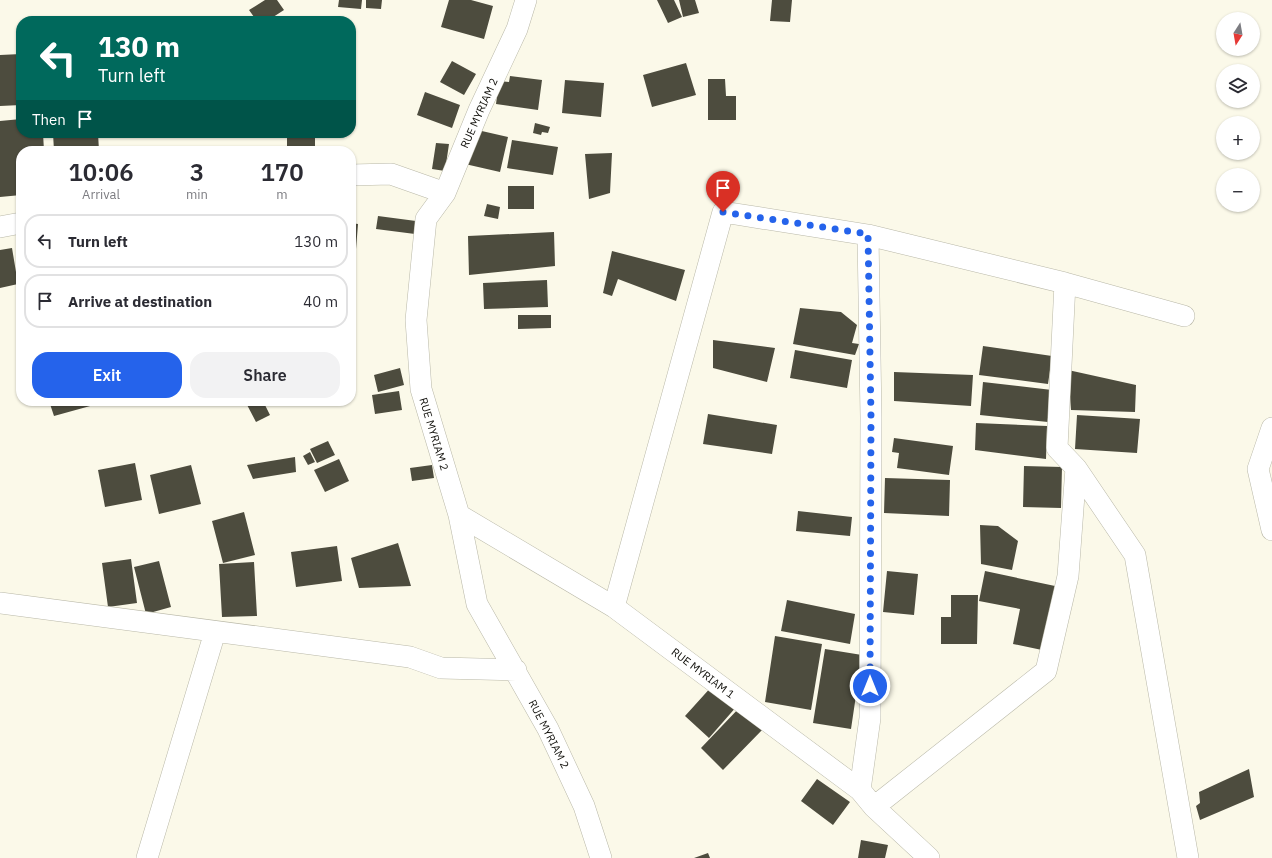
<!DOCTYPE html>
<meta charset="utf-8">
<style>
:root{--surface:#fff;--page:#f2f2f3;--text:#2b2b33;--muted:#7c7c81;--line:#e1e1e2;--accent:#2563eb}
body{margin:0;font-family:"IBM Plex Sans",sans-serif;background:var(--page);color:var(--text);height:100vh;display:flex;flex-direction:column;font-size:15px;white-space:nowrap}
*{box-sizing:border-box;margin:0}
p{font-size:13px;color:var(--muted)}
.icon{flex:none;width:22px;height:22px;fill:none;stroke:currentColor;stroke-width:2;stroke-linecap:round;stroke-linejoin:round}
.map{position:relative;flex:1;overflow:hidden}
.side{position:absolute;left:16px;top:146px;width:340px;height:260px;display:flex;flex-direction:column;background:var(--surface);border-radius:16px;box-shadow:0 1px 3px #0004}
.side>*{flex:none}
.hud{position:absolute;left:16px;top:16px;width:340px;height:122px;border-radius:16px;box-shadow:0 1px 3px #0004;background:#00695c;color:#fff;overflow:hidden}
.needle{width:26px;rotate:191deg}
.controls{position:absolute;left:1216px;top:12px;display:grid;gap:8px}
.controls a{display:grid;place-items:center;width:44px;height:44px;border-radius:50%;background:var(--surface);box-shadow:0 1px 3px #0004;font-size:20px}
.pin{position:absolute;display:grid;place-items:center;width:34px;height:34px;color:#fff;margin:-41px -17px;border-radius:50% 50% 50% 0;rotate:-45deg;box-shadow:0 0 4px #0007}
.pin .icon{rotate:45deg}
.me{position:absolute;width:44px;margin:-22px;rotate:0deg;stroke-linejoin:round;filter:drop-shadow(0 0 3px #0008)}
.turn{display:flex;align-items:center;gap:14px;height:84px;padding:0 16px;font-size:18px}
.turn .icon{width:52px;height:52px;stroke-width:2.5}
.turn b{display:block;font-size:28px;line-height:34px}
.then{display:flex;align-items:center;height:38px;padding:0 16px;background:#0003;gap:8px;font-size:15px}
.eta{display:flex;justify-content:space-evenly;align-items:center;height:68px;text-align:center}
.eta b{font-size:24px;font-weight:600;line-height:28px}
.primary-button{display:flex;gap:8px;margin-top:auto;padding:8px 16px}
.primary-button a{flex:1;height:46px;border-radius:16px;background:var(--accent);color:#fff;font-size:16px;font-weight:600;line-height:46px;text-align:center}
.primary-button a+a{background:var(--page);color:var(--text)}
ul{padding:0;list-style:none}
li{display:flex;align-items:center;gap:12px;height:54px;margin:0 8px 6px;padding:0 8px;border:2px solid var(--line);border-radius:16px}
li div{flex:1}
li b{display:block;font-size:15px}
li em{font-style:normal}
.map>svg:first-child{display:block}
.building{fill:#4d4c3e}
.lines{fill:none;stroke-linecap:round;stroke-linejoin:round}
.minor-casing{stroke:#b9b8a8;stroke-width:22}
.minor{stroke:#fff;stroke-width:21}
.route{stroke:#2563eb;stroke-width:7;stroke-dasharray:0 12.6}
.labels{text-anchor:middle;stroke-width:4;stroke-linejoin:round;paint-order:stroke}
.street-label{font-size:11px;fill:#100f0a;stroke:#fff}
</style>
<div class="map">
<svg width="1272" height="858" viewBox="0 0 1272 858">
<rect width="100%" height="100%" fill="#fbf9e9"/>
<path class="building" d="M265,0H277L284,10L267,21H257L249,10Z
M339,0H362L361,9L338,7Z
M366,0H382L381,9L366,8Z
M449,0H471L493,6L484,39L441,27Z
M657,0H674L682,17L668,23Z
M679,0H695L699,13L683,17Z
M772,0H792L790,22L770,21Z
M21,54V105L0,106V55Z
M452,61L476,74L464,95L440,82Z
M686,63L696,95L652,107L643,75Z
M510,76L542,80L538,110L496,104L499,81L509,82Z
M708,79H725L726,96H736V120H708Z
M565,80L604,83L601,117L562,113Z
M425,92L460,105L452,128L417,115Z
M21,119V133H43L44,151H21V195L0,197V121Z
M535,123L550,127L548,133L542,132L541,135L533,133Z
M473,129L508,137L500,172L465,164Z
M53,133H98L99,151H54Z
M287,133H315V151H287Z
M512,140L558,147L553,175L507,168Z
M436,143L449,144L445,171L432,169Z
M612,153L610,193L589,199L585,154Z
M508,186H534V209H508Z
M487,204L500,207L498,219L484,216Z
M378,216L416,221L415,234L376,229Z
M351,223L358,224L356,249H351Z
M554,232L555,266L469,275L468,236Z
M12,248L18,284L0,288V250Z
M612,251L685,270L676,301L618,279L612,296L603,293Z
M547,280L548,307L484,309L483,283Z
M800,308L841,312L857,325L852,343L859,344L855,355L793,344Z
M518,315H551V328L518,329Z
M713,340L775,348L767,382L713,368Z
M983,346L1052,356L1048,384L979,375Z
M795,350L852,360L847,388L790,378Z
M400,368L404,385L378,392L374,375Z
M1068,370L1136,385L1135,412L1071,410Z
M894,372L973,375L971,406L894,401Z
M983,382L1052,390L1048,422L980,415Z
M399,391L402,410L375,414L372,395Z
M49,401H100L101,403L54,416Z
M245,401H263L270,415L256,422Z
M708,414L777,425L772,454L703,444Z
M1077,415L1140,419L1137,453L1075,449Z
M976,423L1047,426L1046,459L975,450Z
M894,438L953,446L949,475L897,468L899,453L892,452Z
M328,441L335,455L317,463L310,449Z
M310,452L315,462L308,465L303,456Z
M295,457L296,472L253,479L247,465Z
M339,459L349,481L325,492L314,470Z
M135,463L142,500L105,507L98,470Z
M191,465L201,504L159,514L150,475Z
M432,465L434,478L412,481L410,468Z
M1024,466L1062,467L1061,508L1023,507Z
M885,478L950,480L949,516L884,513Z
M798,511L852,517L850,536L796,531Z
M244,512L255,555L223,563L212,521Z
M980,525L998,526L1018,541L1012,570L981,564Z
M398,543L411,586L359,588L351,558Z
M337,546L342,581L296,587L291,552Z
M131,559L137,603L108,607L102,563Z
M159,561L171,607L146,614L134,567Z
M254,562L257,616L222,617L219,564Z
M887,571L918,574L914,615L883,612Z
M985,571L1055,586L1042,650L1013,644L1020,609L979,601Z
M951,595H978L977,644H941V617H951Z
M787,600L855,614L850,644L781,631Z
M775,636L822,644L811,710L765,702Z
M825,649L862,655L851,729L813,723Z
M713,685L737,706L709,738L685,716Z
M741,706L764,728L723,770L701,748Z
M1249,769L1254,797L1200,820L1196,806L1200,803L1199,792Z
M817,779L850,802L833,825L801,801Z
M861,840L888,845L885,858H858Z
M708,853L710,858H694Z"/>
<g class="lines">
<defs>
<path id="minor" d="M526,0L517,29L479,110L445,193L426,219L416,320L421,389L459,515L477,604L548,729L584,806L601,858
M351,175L391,174L445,193
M0,227L21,223
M1272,428L1258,469L1272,530
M1076,468L1135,555L1188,858
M459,515L614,607L860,790L874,807L929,858
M0,603L410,657L441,668L516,670
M614,607L723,212L868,235L1065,283L1184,316
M860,790L870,718L871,417L868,235
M874,807L1046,671L1068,576L1076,468L1057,448L1065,283
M147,858L215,632"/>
</defs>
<use href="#minor" class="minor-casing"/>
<use href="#minor" class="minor"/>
</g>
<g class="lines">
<path class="route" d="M723,212L868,234L871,417L870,686"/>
</g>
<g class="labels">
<g class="street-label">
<text transform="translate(479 113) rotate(-66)" y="4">RUE MYRIAM 2</text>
<text transform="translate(434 434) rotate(73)" y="4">RUE MYRIAM 2</text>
<text transform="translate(703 673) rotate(37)" y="4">RUE MYRIAM 1</text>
<text transform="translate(549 734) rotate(63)" y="4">RUE MYRIAM 2</text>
</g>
</g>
</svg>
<div class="controls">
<a><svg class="needle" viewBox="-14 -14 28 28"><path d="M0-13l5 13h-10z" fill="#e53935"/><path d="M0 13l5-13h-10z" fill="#7c7c81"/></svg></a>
<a><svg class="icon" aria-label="layers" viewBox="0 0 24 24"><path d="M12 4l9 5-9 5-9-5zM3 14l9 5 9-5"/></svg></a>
<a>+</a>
<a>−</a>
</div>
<div class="pin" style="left:723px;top:212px;background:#d93025"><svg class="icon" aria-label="arrive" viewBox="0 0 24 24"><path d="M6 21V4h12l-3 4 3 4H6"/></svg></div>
<svg class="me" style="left:870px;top:686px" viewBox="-20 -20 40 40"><circle r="17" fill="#2563eb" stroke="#fff" stroke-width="3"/><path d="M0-11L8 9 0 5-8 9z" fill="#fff"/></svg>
<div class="hud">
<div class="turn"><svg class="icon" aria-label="left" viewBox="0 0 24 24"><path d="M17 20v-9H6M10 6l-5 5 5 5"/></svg><div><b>130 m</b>Turn left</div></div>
<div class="then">Then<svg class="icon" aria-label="arrive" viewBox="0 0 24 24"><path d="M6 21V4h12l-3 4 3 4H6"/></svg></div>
</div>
<section class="side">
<div class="eta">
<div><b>10:06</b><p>Arrival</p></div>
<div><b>3</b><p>min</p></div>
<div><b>170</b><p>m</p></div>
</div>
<ul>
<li><svg class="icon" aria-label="left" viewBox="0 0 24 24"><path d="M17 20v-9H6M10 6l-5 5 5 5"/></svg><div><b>Turn left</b></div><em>130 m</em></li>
<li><svg class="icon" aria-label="arrive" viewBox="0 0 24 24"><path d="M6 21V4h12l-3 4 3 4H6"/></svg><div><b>Arrive at destination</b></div><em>40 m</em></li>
</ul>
<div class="primary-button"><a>Exit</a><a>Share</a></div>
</section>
</div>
